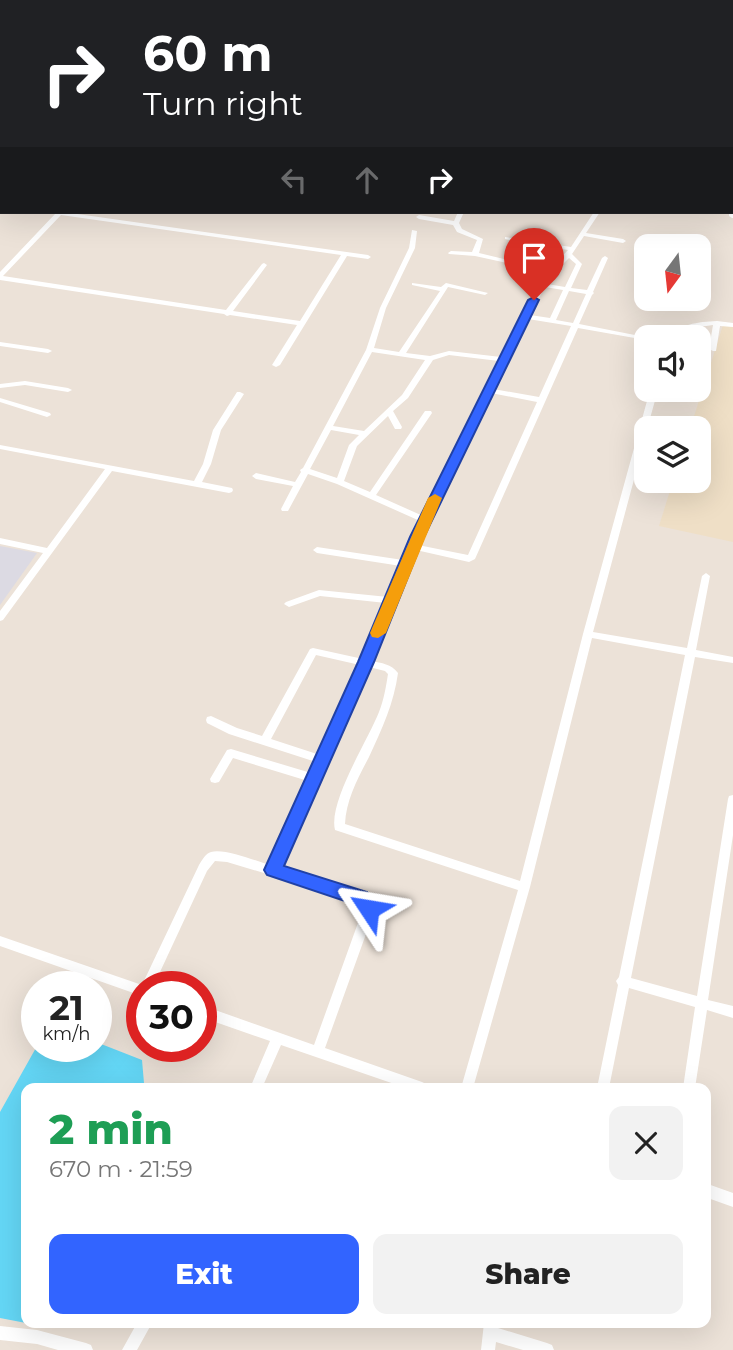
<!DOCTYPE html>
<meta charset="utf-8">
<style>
:root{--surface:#fff;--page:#f2f2f2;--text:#222;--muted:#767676;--accent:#3264ff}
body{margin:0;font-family:Montserrat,sans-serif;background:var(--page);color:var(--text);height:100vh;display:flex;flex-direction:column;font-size:26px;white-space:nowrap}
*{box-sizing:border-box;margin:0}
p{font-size:23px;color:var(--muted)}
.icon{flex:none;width:38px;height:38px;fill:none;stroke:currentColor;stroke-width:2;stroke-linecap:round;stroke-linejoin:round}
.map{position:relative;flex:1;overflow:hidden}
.details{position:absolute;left:21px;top:1083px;width:690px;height:245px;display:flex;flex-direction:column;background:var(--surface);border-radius:14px;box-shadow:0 7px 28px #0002}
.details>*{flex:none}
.banner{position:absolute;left:0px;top:0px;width:733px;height:214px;box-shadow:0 7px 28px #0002;background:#202124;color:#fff;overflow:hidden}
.needle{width:46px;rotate:195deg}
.buttons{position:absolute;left:634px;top:234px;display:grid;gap:14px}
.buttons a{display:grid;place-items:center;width:77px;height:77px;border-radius:14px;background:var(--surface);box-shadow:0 7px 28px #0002;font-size:35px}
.speed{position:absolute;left:21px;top:971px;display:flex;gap:14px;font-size:35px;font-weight:700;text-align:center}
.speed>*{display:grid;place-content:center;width:91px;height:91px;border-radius:50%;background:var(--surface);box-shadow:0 7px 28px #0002;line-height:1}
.speed small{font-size:18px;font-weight:400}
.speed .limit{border:10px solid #d22;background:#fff;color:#111}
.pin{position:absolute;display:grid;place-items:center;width:60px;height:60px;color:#fff;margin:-72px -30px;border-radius:50% 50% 50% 0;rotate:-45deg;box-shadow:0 0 7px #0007}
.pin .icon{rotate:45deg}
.me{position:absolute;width:77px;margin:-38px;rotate:303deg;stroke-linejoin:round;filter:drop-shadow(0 0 5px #0008)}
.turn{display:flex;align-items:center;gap:24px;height:147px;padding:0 28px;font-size:32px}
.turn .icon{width:91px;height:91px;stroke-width:2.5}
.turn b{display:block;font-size:49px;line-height:60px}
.lanes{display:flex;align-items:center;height:66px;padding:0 28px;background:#0003;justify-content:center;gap:35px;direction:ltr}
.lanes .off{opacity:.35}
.round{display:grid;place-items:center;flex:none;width:74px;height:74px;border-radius:14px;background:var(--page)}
.overview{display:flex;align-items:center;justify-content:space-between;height:119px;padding:0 28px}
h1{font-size:42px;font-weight:800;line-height:52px;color:#1e9e55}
.action{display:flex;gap:14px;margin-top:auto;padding:14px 28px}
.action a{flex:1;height:80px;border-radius:14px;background:var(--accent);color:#fff;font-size:28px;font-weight:800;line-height:80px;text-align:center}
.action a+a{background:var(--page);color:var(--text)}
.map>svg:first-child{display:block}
.industrial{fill:#dcdae3}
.education{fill:#efdfc6}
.water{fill:#64d7f6}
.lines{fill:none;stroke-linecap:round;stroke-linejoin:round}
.stream{stroke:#64d7f6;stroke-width:2}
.minor{fill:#fff;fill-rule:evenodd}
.rail-casing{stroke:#9ba0b4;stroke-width:3.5}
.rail{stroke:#fff;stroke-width:2;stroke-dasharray:5;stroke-linecap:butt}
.route{fill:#3264ff;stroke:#2041a6;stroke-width:2}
.slow{fill:#f59e0b}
</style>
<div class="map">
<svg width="733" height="1350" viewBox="0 0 733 1350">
<rect width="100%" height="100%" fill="#ece2d8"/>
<path class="industrial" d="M0,546L37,553L0,605Z"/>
<path class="education" d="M723,325L733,327V542L659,526L673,481H698V429H690Z"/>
<path class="water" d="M96,1042L142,1060L144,1083L141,1088H26V1323L0,1318V1112L37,1046H96Z"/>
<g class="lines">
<path class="stream" d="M223,2L225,0"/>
<path class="minor" d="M107,0H113L111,2H105Z
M214,0H218L217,2H213Z
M227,0L244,2H231Z
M351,0H356L354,2H349Z
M384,0L392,2H386Z
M634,0H638L637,2H633Z
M674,0H678L677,2H673Z
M708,0H712L711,2H707Z
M0,70H2V74H0Z
M0,80H2V83L0,84Z
M732,102H733V106L732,105Z
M2,170V175L0,176V171Z
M732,192H733V196H732Z
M0,202H2V206H0Z
M733,203V218H732L729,216V212H732V204Z
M49,212H63L368,255L371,257L368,259L347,256L280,365L276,367L272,365L297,325L230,315L227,316L224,314L0,280V272L55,214ZM61,215L341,255L300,321L233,311L267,265L264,263L262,264L226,310L3,276Z
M458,212H464L459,223L462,229L483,239L479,253L508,260L517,242L505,239V237L571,247L594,212H600L586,233L623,239L626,241L623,243L584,236L572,254L582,264L571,288L587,290L602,258L605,256L608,258L593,292L594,293L592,295L579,324L650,338H646V340L578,328L475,559L469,562L416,550L371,661C382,663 391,664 398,673C394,703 382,729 369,757C358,778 346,800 345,824L520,881L583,634L650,390H658L647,429H646V435L593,632L687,648L702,576L706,573L710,576L696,650L733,657V663L695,657L631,978L697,996L728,799L729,796L733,795V835L708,1000L733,1006V1018L707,1010L695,1088H683L695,1007L629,988L609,1088H597L618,985L616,981L619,977L685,655L592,638L530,887L473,1088H461L518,890L335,830C328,802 368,740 379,712C384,699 386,687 388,674L385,671L369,667L279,868L354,890L371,899L375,909L325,1048L422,1082L426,1084L428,1088H406L281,1045L262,1088H250L270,1041L201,1017V1005L314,1045L363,909L362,905L351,899L227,862L215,861L207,871L153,987H142V996L0,946V936L142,985L199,865C202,860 206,853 211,852C224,848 256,861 270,865L308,781L233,758L219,782L215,783L211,782L210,779L227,750L231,749L311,773L316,762L229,734L207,723L206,720L207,717L211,716L237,728L262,736L310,649L313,648L363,659L386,603L320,596L289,607L284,604L286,602L319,590L388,597L401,566L317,553L313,550L317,547L403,560L420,521L337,484L308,474L288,511H282L281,509L293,486L256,479L252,476L256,473L295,482L301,472L300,470L303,468L366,350L380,308L409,248L412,230L417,231L415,248L386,308L374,348L399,352L440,291L412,285V283L441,287L446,283L488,293L485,295L448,287L406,353L430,356L449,351L501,357L544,276L511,271L507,263L475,256L449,254L448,253L451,251L472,252L477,240L457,232L453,225L419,219L416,217L419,215L454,221ZM523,243L568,250L546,273L516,268L513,262ZM569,258L576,264L565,287L547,284L551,276ZM545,287L563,290L550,318L530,315ZM569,291L586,294L573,323L556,320ZM528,319L571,326L539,397L493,389ZM372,352L425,360L402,395L364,431L333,426ZM449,355L499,361L423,516L376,495L432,413L431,411H425L370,492L344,481L357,446L388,416L395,429H401L402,427L393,411L408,398L433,360ZM491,393L537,402L468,555L418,545ZM331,430L359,435L349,445L337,478L310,469ZM316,655L360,665L320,755L271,739Z
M717,321L733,323V327L720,326L716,351H713L709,349L713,325L692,328L673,338H665C679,324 698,322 717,321Z
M0,342L48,349L52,351L48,353L0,346Z
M25,381L68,388L72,390L68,392L25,385L0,388V384Z
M237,392H240L244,394L221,430L211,464L202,482L232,488L233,490L232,492L229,493L112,471L3,620L0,621V611L43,553L0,544V538L47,548L105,469L0,449V445L194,481L203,464L213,430Z
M0,398L50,413L51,415L47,417L0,402Z
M705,1183L733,1193V1207L705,1197Z
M137,1323H152L137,1350H122Z
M484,1323H498V1328L547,1343L552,1345L554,1350H523L496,1342L495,1350H481Z
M0,1326L37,1330L86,1343L91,1345L93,1350H58L37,1344L0,1340Z"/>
<defs>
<path id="rail" d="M231,2L233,0"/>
</defs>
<use href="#rail" class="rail-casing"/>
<use href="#rail" class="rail"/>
</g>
<path class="route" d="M534,297L539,300L424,537L374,662L284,866L367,892L378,909L375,914C364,918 361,913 354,904L267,875L264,870L358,662L410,537L528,300Z"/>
<path class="slow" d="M435,494L442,498L386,633L378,638L372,637L370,633L428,498Z"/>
</svg>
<div class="buttons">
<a><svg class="needle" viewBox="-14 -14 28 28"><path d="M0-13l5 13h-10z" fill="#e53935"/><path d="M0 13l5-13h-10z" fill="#767676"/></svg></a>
<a><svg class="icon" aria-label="sound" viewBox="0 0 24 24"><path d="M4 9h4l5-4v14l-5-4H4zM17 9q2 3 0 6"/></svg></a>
<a><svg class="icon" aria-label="layers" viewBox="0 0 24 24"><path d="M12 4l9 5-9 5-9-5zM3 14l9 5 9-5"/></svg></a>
</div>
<div class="speed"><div>21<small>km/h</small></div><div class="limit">30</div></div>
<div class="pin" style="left:534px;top:300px;background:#d93025"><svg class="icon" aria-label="arrive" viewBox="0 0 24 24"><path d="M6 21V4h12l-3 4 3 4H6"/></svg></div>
<svg class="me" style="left:369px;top:909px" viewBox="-20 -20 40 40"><path d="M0-17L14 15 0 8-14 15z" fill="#3264ff" stroke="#fff" stroke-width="4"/></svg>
<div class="banner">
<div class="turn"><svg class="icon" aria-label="right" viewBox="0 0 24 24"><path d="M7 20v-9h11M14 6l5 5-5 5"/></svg><div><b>60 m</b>Turn right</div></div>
<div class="lanes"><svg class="icon off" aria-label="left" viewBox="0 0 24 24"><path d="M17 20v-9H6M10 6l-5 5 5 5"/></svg><svg class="icon off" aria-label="ahead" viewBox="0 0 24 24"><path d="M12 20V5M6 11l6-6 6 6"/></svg><svg class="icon" aria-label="right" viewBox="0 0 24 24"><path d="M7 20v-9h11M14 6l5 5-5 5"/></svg></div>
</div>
<section class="details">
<div class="overview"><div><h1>2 min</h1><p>670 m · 21:59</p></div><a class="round"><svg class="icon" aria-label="close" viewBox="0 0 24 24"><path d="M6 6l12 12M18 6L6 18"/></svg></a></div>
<div class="action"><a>Exit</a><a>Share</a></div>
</section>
</div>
